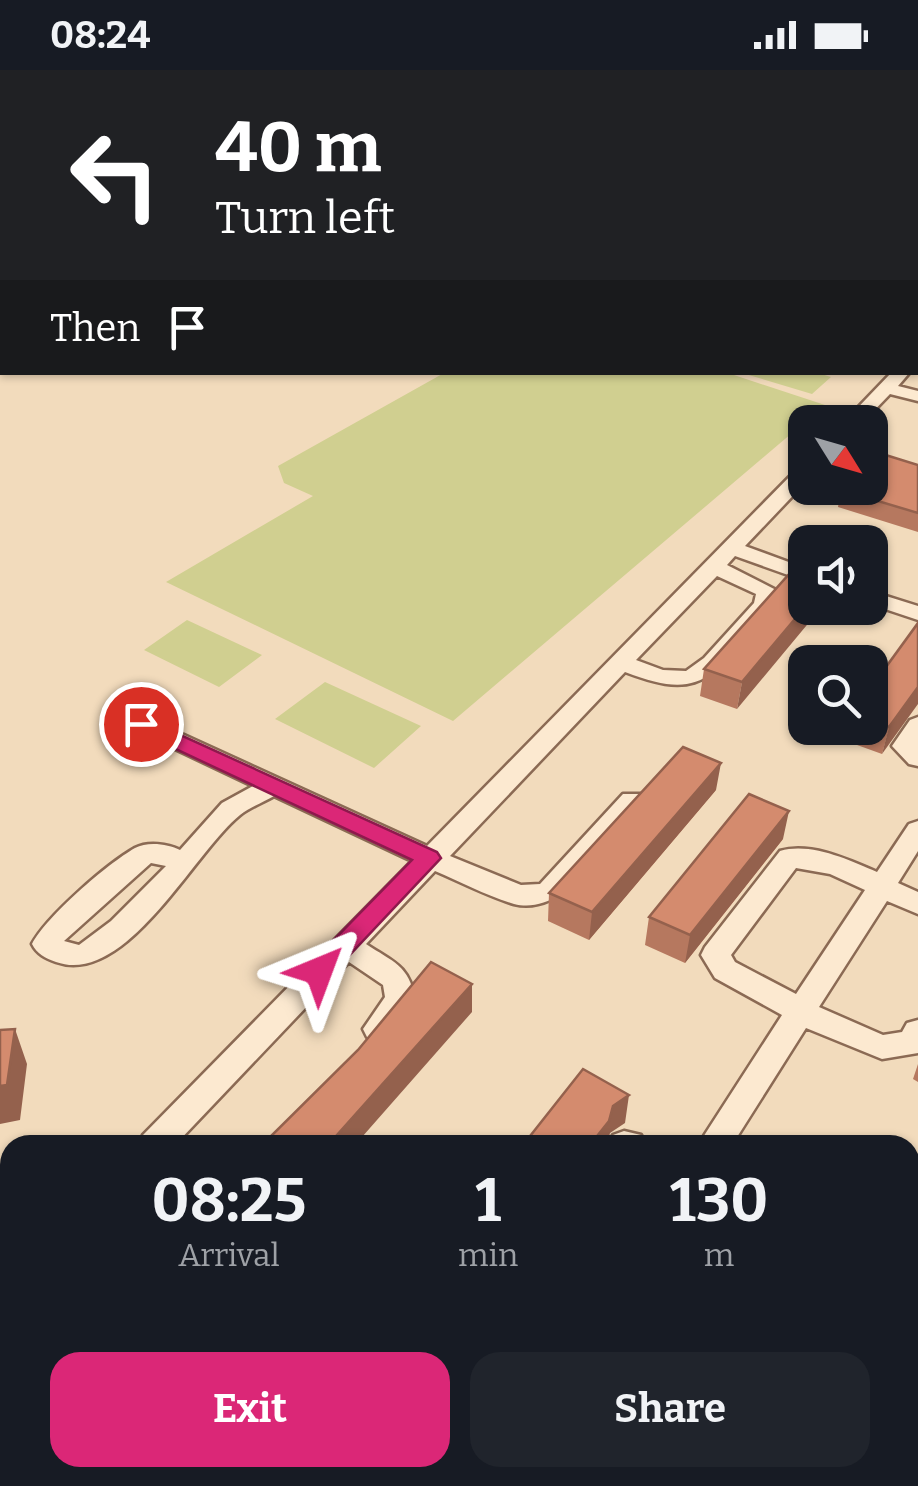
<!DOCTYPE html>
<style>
:root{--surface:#171b24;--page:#20242c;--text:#f1f3f6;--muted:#9ea1a6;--accent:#db2777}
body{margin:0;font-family:Bitter,serif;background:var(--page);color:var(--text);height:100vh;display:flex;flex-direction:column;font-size:38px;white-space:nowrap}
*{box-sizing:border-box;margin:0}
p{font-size:32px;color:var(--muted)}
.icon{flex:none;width:55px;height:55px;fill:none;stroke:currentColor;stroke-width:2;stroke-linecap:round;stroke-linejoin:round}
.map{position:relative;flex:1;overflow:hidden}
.details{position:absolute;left:0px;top:1065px;width:920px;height:352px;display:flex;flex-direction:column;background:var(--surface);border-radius:30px 30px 0 0;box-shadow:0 2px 8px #0004}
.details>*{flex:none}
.guide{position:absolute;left:0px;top:0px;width:920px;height:305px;box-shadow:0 2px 8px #0004;background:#202124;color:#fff;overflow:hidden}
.needle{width:65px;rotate:127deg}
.fabs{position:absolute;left:788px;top:335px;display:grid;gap:20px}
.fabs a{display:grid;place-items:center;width:100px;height:100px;border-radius:20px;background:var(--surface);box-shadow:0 2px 8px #0004;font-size:50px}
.pin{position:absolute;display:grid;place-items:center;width:85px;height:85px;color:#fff;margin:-42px;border:5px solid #fff;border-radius:50%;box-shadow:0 2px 10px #0007}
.me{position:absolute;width:110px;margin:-55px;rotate:44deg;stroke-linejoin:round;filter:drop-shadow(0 0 8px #0008)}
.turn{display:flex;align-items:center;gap:35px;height:210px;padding:0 50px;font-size:45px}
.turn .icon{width:130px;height:130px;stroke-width:2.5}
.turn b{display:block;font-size:70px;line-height:85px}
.then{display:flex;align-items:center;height:95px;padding:0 50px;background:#0003;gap:20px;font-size:38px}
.eta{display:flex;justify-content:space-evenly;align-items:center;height:170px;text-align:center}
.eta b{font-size:60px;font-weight:700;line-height:70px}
.cta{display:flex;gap:20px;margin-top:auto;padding:20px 50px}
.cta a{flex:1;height:115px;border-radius:30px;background:var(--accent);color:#fff;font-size:40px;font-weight:700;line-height:115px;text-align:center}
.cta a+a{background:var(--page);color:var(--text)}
.status{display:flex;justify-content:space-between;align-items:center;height:70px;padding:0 50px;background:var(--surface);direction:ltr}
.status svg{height:28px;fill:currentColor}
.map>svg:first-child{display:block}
.green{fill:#d0cf90}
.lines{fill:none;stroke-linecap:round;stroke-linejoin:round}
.minor-casing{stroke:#8b6a54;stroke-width:5}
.tertiary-casing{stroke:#8b6a54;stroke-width:5}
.minor{fill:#fce9d0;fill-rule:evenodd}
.tertiary{fill:#fce9d0;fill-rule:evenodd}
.wall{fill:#b6785f}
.shaded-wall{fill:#94614d}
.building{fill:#d48b6e;stroke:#94614d;stroke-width:2.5}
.route{fill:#db2777;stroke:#8e194d;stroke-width:2.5}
</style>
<div class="status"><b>08:24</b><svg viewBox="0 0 49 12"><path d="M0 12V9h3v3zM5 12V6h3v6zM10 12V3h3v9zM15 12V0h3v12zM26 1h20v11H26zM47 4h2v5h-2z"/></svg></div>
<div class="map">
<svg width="918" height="1416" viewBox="0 0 918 1416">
<rect width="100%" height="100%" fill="#f2dbbc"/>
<path class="green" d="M444,303H728L825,335L453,651L166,512L313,426L284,413L278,396Z
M818,303L831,307L812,324L742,303Z
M187,550L262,585L219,617L144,580Z
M325,612L421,656L374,698L275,649Z
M18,1408H327L339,1416H12Z"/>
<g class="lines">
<defs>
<path id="minor" d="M216,0H229L231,2H218Z
M256,0H271L273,2H259Z
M803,0H824L826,2H806Z
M0,35L2,36V42L0,43Z
M0,74H2V82H0Z
M0,159H2V167H0Z
M2,224V238L0,239V225Z
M892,302H910L898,316L918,321V331L890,324L863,352H844Z
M805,396V413L745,476L805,498V511L735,486L727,495L778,521C773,540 760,552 748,567C706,617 688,626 625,602L450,786L521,815L540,814L623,724H641L645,730L641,736C611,772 567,847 514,834C487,826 461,812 435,801L366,874C393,892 409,895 415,929C405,948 391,975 367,967L363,959L385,927L383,915L349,892L175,1075H138L143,1065L412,791L274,726C264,732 250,737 240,745C194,782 126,917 56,892C45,888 37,884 32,874C47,846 107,794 135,778C148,771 168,774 180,780L222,733L253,716L133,659L129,654L133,649H149L427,776L798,398ZM717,506L756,524L754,533L704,588L686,601L663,600L636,590ZM151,793L166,796L111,851L79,875L64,871Z
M870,521L918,536V550L870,534Z
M918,647V696L909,694L892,676L910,650Z
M918,751V781L898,813L918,822V844L887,831L819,937L883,965L902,962L907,953L918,950V983L882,989L806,958L732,1075H698L782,945L715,908L701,885L705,877L780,781C811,772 849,790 877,802L909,754ZM796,798L830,804L865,820L796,924L735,892L731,885Z
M624,1061L641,1065L646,1075H608L613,1065Z
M10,1241V1285L0,1289V1245Z
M918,1323V1375L910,1378V1327Z
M500,1408H547L550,1416H503Z
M868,1408H907L904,1416H865Z"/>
<path id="tertiary" d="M2,271V283L0,284V272Z"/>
</defs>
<use href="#minor" class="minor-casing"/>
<use href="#tertiary" class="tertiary-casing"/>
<use href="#minor" class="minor"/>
<use href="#tertiary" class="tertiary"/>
</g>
<path class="wall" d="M2,108V156H0V109Z
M918,395V462L838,437L841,420Z
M755,543L737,639L700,626L704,599Z
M918,553L882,684L846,671L849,658H870V619Z
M716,720L589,870L548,851L549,823Z
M783,769L685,893L645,875L649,847Z
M918,994V1012L913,1009Z"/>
<path class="shaded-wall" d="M805,538H821L737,639L742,612Z
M918,617V634L882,684L889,657Z
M721,693L716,720L589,870L592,842Z
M789,741L783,769L685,893L690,865Z
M472,914V942L355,1075H328Z
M15,959L27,994L20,1050L0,1054V1016Z
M629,1025L625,1053L610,1063L607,1075H590L613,1036Z"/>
<path class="building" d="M881,0H918V36V2H876Z
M2,108V136L0,135V109Z
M876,382L918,395V443L841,420L843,418H870V389Z
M799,493L805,495V537L742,612L704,599Z
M918,553V617L889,657L870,650V619Z
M683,677L721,693L592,842L549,823Z
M749,724L789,741L690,865L649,847Z
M431,892L472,914L328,1075H262L358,980Z
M15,959L7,1015L0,1016V960Z
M583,999L629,1025L613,1036L609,1051L590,1075H523Z"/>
<path class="route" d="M141,647L437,782L441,788L328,908H310L306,901L310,894L412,790L133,659L130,654Z"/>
</svg>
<div class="fabs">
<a><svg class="needle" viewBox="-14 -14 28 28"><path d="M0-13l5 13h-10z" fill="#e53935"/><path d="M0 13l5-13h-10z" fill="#9ea1a6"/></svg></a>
<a><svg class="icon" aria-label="sound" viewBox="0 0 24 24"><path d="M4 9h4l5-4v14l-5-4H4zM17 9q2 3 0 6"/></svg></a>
<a><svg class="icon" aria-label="search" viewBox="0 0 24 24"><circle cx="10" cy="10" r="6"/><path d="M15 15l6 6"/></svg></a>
</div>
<div class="pin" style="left:141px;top:654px;background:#d93025"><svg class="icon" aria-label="arrive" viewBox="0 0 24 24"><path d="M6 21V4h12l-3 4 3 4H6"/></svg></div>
<svg class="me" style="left:319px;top:901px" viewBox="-20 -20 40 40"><path d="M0-17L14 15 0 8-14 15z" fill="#db2777" stroke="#fff" stroke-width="4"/></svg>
<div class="guide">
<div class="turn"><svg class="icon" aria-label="left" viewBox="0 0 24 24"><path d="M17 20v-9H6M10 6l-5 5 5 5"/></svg><div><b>40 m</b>Turn left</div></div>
<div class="then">Then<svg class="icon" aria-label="arrive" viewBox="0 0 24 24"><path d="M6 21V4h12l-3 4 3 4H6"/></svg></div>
</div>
<section class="details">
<div class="eta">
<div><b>08:25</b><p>Arrival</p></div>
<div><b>1</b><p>min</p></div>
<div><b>130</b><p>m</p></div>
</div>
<div class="cta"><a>Exit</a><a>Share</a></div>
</section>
</div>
